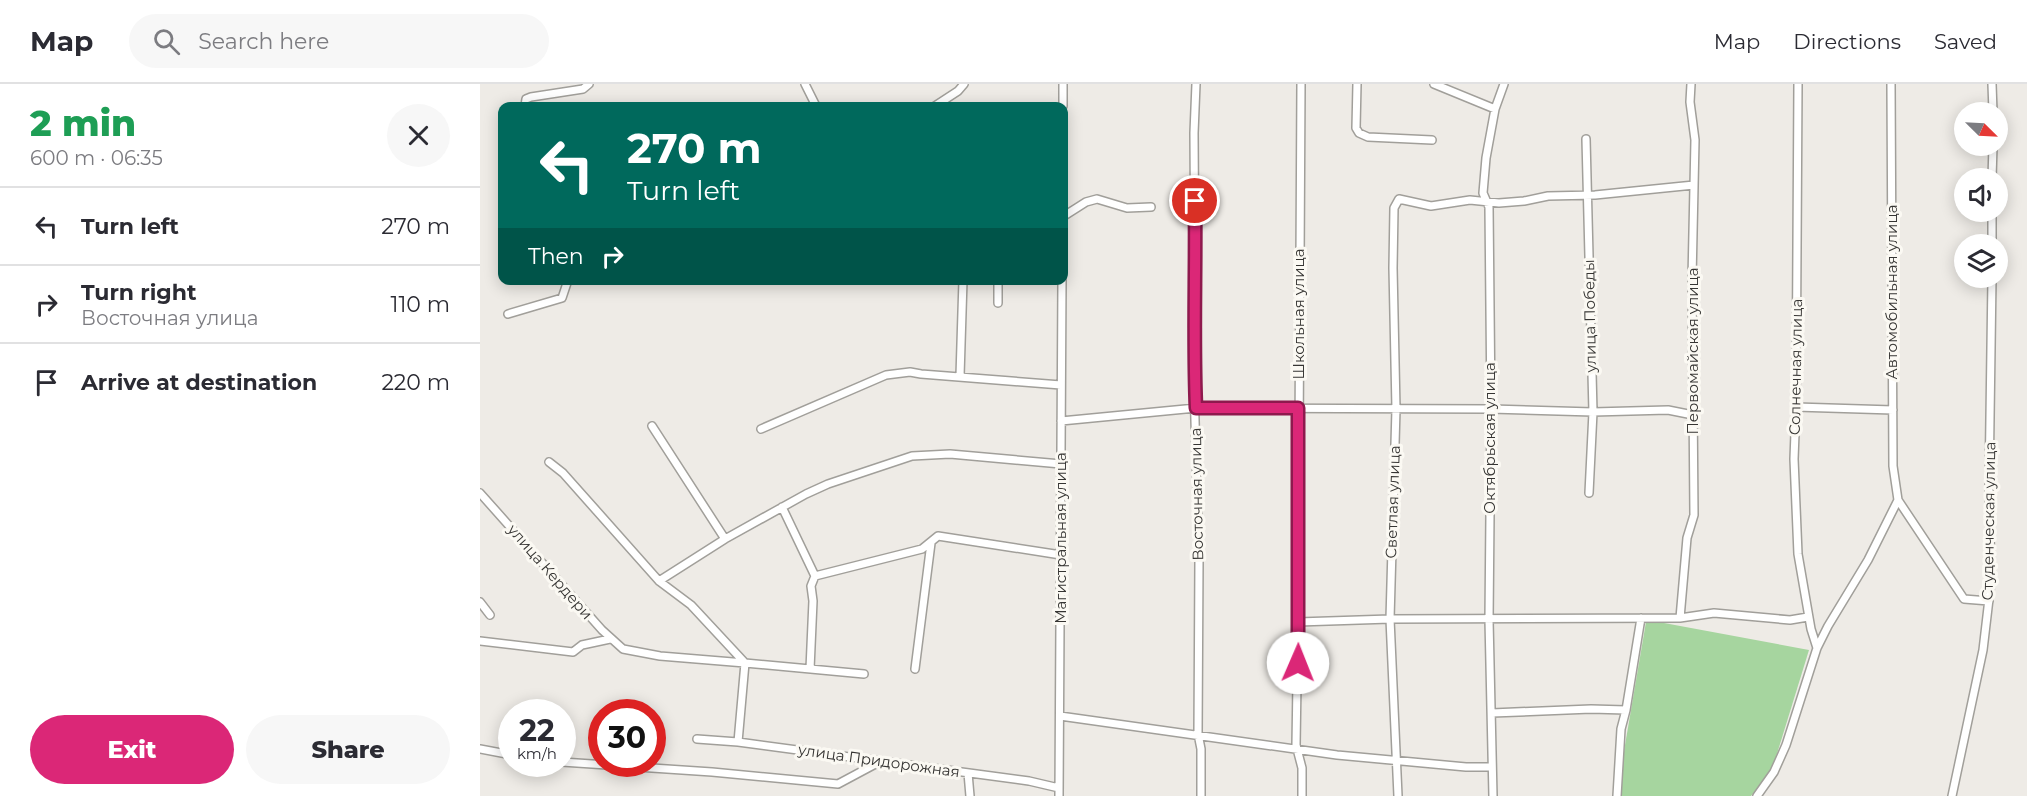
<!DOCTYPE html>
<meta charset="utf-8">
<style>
:root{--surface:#fff;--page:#f7f7f7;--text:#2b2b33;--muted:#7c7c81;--line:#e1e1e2;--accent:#db2777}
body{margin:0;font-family:Montserrat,sans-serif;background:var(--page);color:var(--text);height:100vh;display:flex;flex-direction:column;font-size:22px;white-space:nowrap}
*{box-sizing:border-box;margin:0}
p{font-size:20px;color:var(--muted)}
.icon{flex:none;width:33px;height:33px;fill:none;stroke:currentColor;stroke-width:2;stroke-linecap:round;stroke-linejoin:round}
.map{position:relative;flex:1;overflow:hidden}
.drawer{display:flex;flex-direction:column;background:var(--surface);width:480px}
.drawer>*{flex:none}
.guide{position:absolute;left:18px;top:18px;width:570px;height:183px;border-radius:12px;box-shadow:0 3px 15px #0003;background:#00695c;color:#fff;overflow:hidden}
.needle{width:39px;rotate:114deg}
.tools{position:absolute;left:1474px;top:18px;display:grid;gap:12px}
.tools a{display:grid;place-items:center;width:54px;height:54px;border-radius:50%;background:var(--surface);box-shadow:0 3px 15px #0003;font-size:30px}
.speed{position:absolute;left:18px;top:615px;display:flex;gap:12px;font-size:30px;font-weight:700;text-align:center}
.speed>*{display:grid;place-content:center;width:78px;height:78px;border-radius:50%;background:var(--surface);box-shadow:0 3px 15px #0003;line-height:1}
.speed small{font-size:15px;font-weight:400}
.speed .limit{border:9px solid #d22;background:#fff;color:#111}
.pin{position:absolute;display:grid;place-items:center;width:51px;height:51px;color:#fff;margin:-26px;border:3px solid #fff;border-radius:50%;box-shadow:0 2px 6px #0007}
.me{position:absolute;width:66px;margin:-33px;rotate:1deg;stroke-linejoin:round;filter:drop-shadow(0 0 4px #0008)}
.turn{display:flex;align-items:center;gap:21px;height:126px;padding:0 30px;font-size:27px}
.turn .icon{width:78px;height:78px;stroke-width:2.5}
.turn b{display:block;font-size:42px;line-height:51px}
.then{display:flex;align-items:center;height:57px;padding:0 30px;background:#0003;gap:12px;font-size:22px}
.round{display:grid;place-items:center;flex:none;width:63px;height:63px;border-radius:32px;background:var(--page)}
.overview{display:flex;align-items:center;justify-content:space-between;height:102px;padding:0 30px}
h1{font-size:36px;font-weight:800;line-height:45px;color:#1e9e55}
.primary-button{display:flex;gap:12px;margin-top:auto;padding:12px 30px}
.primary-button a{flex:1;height:69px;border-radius:36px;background:var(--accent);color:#fff;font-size:24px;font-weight:800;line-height:69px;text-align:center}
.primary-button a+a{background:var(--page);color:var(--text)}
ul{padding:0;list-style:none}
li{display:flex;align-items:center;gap:18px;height:78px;padding:0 30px;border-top:2px solid var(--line)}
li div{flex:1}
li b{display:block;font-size:22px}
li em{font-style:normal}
header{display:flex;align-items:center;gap:36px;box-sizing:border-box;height:84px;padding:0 30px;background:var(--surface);border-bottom:2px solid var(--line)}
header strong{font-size:28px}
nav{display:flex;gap:33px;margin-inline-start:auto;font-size:21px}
.search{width:420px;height:54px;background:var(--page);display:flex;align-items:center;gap:15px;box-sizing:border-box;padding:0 21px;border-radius:33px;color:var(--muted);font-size:22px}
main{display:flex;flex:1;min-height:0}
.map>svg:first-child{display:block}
.green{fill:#a6d59f}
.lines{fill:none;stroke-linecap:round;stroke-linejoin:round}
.street-casing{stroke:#a19f9a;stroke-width:10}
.street{stroke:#fff;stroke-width:7}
.route-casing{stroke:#8e194d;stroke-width:15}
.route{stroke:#db2777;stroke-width:10}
.labels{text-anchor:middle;stroke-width:6;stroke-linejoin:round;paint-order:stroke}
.street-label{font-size:15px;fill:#363533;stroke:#fbf9f3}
</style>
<header>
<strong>Map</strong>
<div class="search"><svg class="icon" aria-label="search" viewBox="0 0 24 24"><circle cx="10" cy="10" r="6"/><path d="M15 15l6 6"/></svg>Search here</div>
<nav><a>Map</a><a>Directions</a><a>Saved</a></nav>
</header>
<main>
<section class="drawer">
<div class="overview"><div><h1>2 min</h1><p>600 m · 06:35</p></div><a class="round"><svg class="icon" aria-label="close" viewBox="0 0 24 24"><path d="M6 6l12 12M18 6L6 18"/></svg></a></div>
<ul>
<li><svg class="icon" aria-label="left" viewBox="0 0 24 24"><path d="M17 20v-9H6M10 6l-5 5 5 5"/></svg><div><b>Turn left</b></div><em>270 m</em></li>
<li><svg class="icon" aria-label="right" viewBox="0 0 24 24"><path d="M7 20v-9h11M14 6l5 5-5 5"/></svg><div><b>Turn right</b><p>Восточная улица</p></div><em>110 m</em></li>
<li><svg class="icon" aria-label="arrive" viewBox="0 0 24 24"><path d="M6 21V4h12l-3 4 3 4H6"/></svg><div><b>Arrive at destination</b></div><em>220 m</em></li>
</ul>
<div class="primary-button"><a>Exit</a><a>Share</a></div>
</section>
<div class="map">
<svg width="1547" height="712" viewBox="0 0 1547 712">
<rect width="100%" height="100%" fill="#eeebe6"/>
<path class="green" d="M1166,538L1184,539L1329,566L1292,686L1271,712H1141L1144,667Z"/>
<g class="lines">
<defs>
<path id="street" d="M325,0L336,22
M583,0V22
M716,0L714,49L715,202L713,266L719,476L718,650L721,665V712
M821,0L818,536L816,661L822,684V712
M877,0L876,44L879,49L888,53L952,56
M954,0L1015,25
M1318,0L1316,323L1314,375L1318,470L1331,545L1337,564
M1411,0L1413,382L1418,416L1484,515L1509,517
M1512,0L1513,28
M45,22L46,15L51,13L103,5L109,0
M455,22L478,7L484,0
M1106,55L1113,328L1109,409
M1512,94L1513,62
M584,132L606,118L617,115L647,124L671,123
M1512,160V128
M518,219V196
M28,230L82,214L88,196
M480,292L483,196
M1316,323L1413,326
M581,337L716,324L1011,325L1113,328L1188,326L1213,331
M172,342L245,455
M281,345L406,291L430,288L441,290L581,301
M69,378L83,389L179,497L211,521L265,579L384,590
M0,409L122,546L143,565L180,572L265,579L258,658
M302,423L335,492
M179,497L245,455L326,410L348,400L432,372L470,370L581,380
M0,518L10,531
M1200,534L1207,454L1214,431L1212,195L1215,56L1210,18L1211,0
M818,538L910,535L1200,534L1234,529L1310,536L1328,533
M0,557L93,568L102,561L130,555
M330,585L333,517L331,502L335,492L442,465L458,452L581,471
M435,585L451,459
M1012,629L1111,625L1146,626
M580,632L857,671L986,683H1011
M217,655L258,658L549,697L579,704
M0,665L32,671
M82,678L232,688L358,700L401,677
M488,689L490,712
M579,712L582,196
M918,712L910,535L916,325L913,184L914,124L919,115L951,122L990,116L1019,119L1044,117L1068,112L1115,111L1214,101
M1013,712L1009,536L1011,325L1009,123L1003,109L1006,74L1015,25L1024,0
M1137,712L1141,645L1146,626L1161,534
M1277,712L1294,688L1306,661L1337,564L1348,542L1388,476L1418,416
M1472,712L1503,566L1511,498L1509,403L1512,194"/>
</defs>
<use href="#street" class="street-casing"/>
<use href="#street" class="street"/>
</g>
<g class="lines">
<defs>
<path id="route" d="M715,117C716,186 713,255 716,324H818V579"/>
</defs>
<use href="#route" class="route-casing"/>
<use href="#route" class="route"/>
</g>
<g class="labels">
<g class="street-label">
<text transform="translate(1412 208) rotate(-90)" y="5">Автомобильная улица</text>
<text transform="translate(819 230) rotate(-90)" y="5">Школьная улица</text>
<text transform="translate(1110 232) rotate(-91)" y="5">улица Победы</text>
<text transform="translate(1213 267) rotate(-90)" y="5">Первомайская улица</text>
<text transform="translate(1316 283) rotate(-89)" y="5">Солнечная улица</text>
<text transform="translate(1010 354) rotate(-90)" y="5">Октябрьская улица</text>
<text transform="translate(717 410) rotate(-91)" y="5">Восточная улица</text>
<text transform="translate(913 418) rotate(-88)" y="5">Светлая улица</text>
<text transform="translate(1509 437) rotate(-89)" y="5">Студенческая улица</text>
<text transform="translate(581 454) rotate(-90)" y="5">Магистральная улица</text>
<text transform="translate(70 488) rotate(49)" y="5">улица Кердери</text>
<text transform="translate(399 677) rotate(8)" y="5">улица Придорожная</text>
</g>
</g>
</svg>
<div class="tools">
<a><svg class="needle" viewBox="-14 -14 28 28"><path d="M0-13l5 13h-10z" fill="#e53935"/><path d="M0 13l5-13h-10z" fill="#7c7c81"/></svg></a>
<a><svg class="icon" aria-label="sound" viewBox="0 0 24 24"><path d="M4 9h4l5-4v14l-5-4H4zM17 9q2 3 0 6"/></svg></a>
<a><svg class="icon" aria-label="layers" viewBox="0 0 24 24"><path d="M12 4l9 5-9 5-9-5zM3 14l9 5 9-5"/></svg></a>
</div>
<div class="speed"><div>22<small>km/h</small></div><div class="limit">30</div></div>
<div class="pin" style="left:715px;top:117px;background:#d93025"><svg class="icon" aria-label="arrive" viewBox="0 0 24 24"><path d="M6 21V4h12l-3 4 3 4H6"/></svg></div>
<svg class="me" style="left:818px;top:579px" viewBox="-20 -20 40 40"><circle r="19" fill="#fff"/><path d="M0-13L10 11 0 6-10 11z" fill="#db2777"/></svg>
<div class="guide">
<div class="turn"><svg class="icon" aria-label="left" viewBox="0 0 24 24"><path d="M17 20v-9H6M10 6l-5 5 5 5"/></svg><div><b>270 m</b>Turn left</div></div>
<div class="then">Then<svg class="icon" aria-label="right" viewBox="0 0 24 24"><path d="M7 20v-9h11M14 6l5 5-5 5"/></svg></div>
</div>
</div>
</main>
